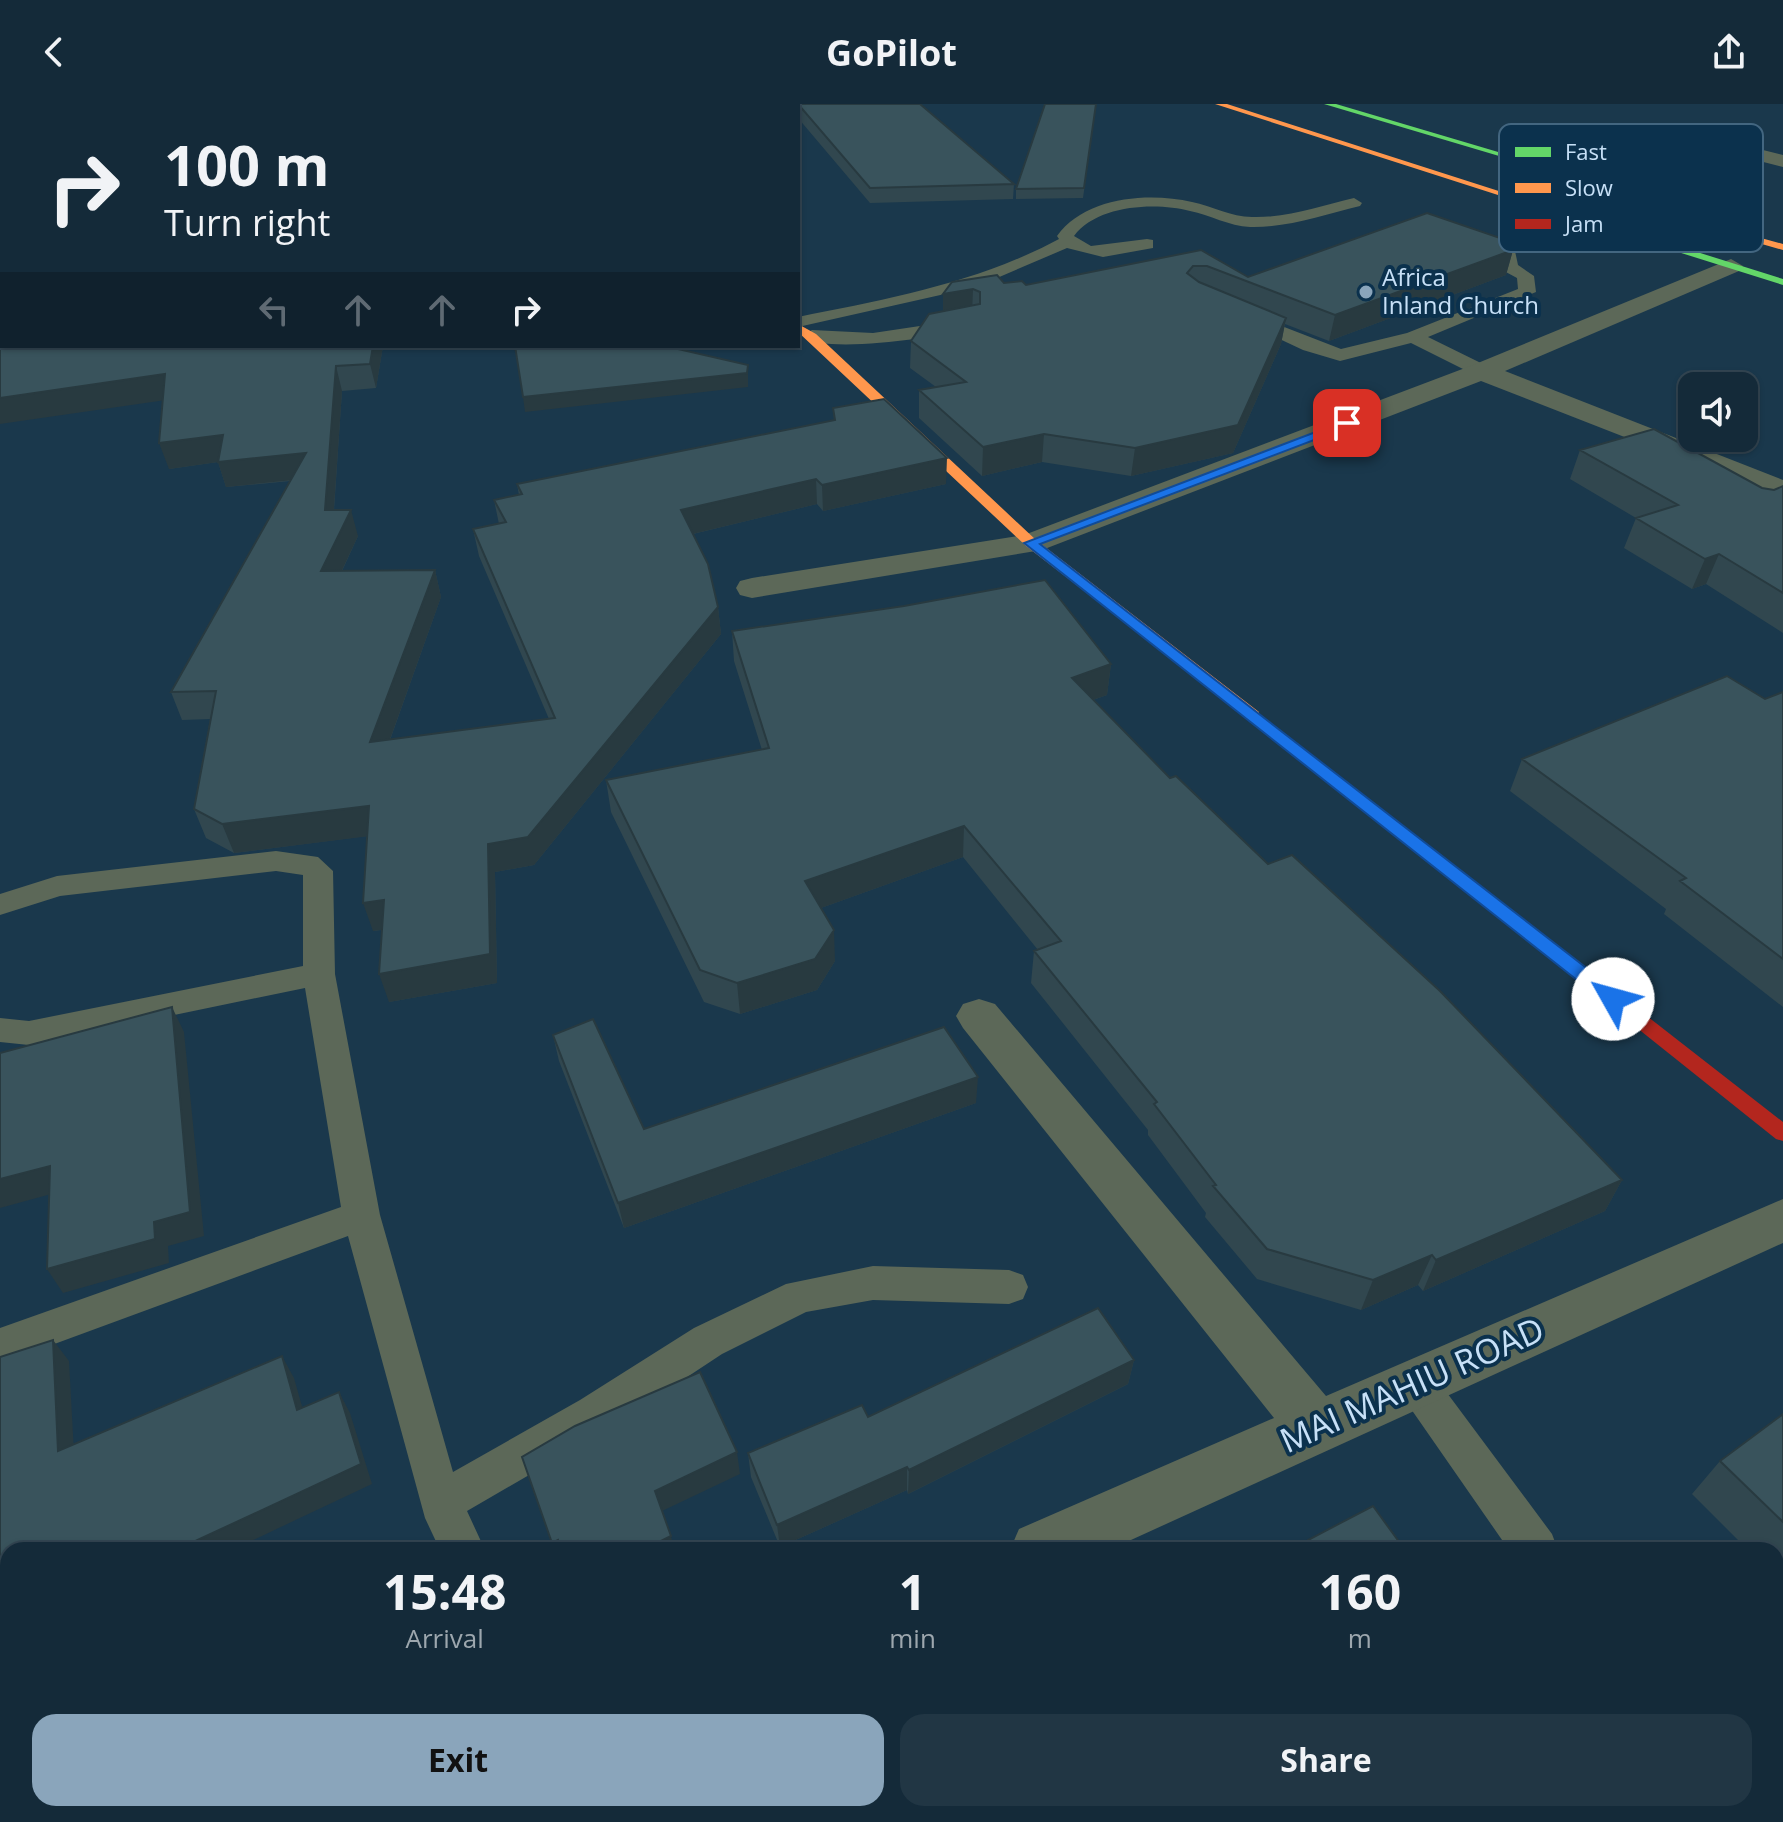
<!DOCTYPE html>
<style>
:root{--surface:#142a39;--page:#213644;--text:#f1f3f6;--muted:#9da7ae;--line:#334653;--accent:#8aa5bb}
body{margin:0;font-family:"Open Sans",sans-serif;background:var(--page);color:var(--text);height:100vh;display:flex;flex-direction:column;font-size:30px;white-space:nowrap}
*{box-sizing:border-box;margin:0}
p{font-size:26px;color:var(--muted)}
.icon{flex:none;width:44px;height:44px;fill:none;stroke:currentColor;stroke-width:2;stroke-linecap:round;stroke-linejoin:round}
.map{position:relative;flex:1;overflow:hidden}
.panel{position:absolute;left:0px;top:1438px;width:1784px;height:280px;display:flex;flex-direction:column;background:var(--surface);border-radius:24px 24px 0 0;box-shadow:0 2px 6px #0004,0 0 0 2px var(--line)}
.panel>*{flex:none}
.top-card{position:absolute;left:0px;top:0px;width:800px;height:244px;box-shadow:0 2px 6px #0004,0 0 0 2px var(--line);background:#142a39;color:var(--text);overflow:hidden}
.buttons{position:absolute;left:1678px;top:268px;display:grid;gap:16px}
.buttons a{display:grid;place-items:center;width:80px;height:80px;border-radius:16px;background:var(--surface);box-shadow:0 2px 6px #0004,0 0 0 2px var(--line);font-size:40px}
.pin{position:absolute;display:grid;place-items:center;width:68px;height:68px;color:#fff;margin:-34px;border-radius:16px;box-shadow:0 4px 12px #0006}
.me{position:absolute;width:88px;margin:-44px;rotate:308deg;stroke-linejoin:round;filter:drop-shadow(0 0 6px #0008)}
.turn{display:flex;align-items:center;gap:28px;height:168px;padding:0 32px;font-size:36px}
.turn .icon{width:104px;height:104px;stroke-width:2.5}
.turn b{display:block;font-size:56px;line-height:68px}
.lanes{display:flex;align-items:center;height:76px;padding:0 32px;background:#0003;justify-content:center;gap:40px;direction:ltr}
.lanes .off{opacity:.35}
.eta{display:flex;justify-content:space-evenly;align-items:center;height:136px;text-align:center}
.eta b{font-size:48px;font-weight:700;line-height:56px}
.button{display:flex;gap:16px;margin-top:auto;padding:16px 32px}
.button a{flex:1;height:92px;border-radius:24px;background:var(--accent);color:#111;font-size:32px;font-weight:700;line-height:92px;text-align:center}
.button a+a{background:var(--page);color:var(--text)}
header{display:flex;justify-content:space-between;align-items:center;height:104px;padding:0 32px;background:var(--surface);font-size:36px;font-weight:700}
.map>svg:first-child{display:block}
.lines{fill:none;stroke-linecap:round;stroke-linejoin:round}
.lane{fill:#5c6858;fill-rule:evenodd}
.street{fill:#5c6858;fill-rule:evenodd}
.fast{fill:#63d668;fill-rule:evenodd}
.slow{fill:#ff974d;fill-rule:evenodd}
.jam{fill:#b3261e;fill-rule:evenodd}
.wall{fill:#31474f}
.shaded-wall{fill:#283a40}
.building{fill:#39535c;stroke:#283a40;stroke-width:2}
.route{fill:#1a73e8;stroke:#114b97;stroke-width:2}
.poi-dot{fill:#8aa5bb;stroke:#0b314d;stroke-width:3}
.labels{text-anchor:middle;stroke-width:8;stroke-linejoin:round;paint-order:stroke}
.far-poi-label{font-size:24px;fill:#c7e0f7;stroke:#0b314d;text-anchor:start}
.near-street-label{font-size:34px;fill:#c7e0f7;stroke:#0b314d}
.key{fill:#0b314d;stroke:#436680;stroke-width:2}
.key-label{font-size:22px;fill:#c7e0f7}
</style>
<header><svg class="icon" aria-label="back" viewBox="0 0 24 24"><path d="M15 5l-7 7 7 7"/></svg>GoPilot<svg class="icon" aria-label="share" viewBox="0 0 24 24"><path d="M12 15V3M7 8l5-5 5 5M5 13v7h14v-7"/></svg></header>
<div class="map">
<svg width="1783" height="1718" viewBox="0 0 1783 1718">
<rect width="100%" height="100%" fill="#1a384c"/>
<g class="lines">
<path class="lane" d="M1354,94L1362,99L1360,102C1324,111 1286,124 1250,123C1229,122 1210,111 1190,107C1155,98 1097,101 1074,132L1091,142L1147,135L1153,136V144L1103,153L1067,144L976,183L798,223V213C888,195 977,179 1059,135L1057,132C1085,93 1148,88 1192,98C1212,102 1231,113 1252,113C1286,114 1321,102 1354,94Z
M1478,133L1515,147L1518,161L1534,172L1536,188L1428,233L1489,263L1492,267L1489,271H1475L1411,239L1340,257L1303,246L1233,213L1236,209H1248L1341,245L1407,229L1518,185L1517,174L1504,167L1501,154L1472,142L1470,138Z
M960,216L969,222L966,226C939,233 821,251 803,232L812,226L873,229Z
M276,747L318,753L333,767L335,870L380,1111L453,1368L580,1296L694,1224L786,1180L873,1162L1009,1166L1023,1171L1028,1183L1023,1195L1009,1200L873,1196L806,1208L722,1250L610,1324L467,1407L485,1446H440L425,1414L348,1132L0,1260V1224L341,1103L305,884L29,941L0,938V914L29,917L303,862V771L276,767L60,792L0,811V790L57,772Z
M1416,1260L1430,1266L1552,1430L1558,1446H1509L1402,1292L1396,1279L1402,1266Z
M1776,1703L1782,1718H1724L1721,1710H1776Z"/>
<path class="street" d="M1743,41L1783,51V63L1736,51L1733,47Z
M1731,155L1743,162L1739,167L1505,267L1783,376V395L1481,277L1042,446L752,494L740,491L736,484L740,477L752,474L1024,431L1473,261Z
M979,895L995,900L1326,1292L1783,1095V1139L1109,1446H1010L1019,1425L1274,1314L963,924L956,912L963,900Z
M660,1710H730L729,1718H659Z"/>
<path class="fast" d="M1324,0H1336L1644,91L1637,93Z
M1557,104L1783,175V181L1554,109Z"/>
<path class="slow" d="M1215,0H1227L1561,107L1554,109Z
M1605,91L1783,140V146L1605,95Z
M798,220L816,230L1036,436L1259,608V614H1249L1026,442L798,228Z"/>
<path class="jam" d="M1254,606L1783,1018V1037L1776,1035L1249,614V608Z"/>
</g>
<path class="wall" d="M786,0H920L1014,80L1013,95L870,99L798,14V2H788Z
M1096,0L1083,94L1016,95V85Z
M1201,146L1248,173L1513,146L1506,171L1329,237L1285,220L1281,240L1233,349L1131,372L1042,358L982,372L919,314V286L936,283L910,264L911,237L943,207V190L1004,179L1026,181Z
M2,242H383L376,284L342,287L334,406L358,432L342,467L435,466L441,493L390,636L549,615L479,452L473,425L499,420L494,396L519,391L517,380L834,316L833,304L946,380L823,407L817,400L693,430L718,503L721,530L534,761L495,768L497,879L389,898L382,826L373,827L367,732L234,749L206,734L194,705L210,615L182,616L171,588L290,377L226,383L218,358L169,365L163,296Z
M1580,346L1762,384L1774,386L1783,382V529L1706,480L1692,485L1624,444L1636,414L1570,375Z
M732,527L1111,560L1107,591L1093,596L1170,674L1622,1076L1605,1107L1423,1187L1418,1181L1361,1206L1257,1175L1205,1113L1206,1109L1148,1031V1026L1031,879L1034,847L1038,846L963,753L821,804L835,857L817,886L740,910L704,898L611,708L606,676L762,646L734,557Z
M1783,588V903L1664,810L1666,805L1510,687L1522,655L1765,595Z
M553,931L644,1025L976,999L624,1124L559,957Z
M1134,1256L1128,1280L908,1390L907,1386L780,1443L751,1373L748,1349L868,1313Z
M1783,1310V1481L1776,1474V1446H1748L1692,1390L1720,1357Z
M1308,1436L1405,1446H1304Z
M1022,1710H1156L1144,1718H1026Z
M1304,1710H1475L1481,1718H1308Z"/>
<path class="shaded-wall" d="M1513,146L1506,171L1329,237L1335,211Z
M973,185L972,211L943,215V190Z
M1286,214L1281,240L1233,349L1131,372L1135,344Z
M373,242H383L376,284L370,260Z
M748,261V283L525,308L523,293Z
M336,262L342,287L332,432L325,406Z
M165,270L173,295L0,320V294Z
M1044,330L1042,358L982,372L983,343Z
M223,331L306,349L313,374L226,383L218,358L169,365L159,339Z
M947,354L946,380L823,407L822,381Z
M816,375L817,400L684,432L681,406Z
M351,406L358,432L329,494L321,467Z
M1719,450L1706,480L1692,485L1705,455Z
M435,466L441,493L379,666L370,638Z
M718,503L721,530L534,761L495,768L497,879L389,898L379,870L488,740Z
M1111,560L1107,591L1069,604L1072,574Z
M369,702L378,731L234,749L222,720Z
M964,722L963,753L807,809L805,777Z
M384,796L394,824L373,827L363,799Z
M834,826L835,857L817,886L740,910L737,879Z
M172,903L184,928L204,1132L168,1142L169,1159L63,1189L47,1165L154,1118Z
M978,973L976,999L624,1124L618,1099Z
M50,1062L66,1086L0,1104V1075Z
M1622,1076L1605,1107L1423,1187L1436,1156Z
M1432,1151L1418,1181L1361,1206L1373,1176Z
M53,1236L69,1257L75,1367L58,1347Z
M282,1252L294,1274L309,1327L297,1306Z
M1134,1256L1128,1280L908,1390L909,1366Z
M339,1288L350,1309L372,1380L232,1446H176Z
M737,1348L740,1370L660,1408L655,1387Z
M907,1363V1386L780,1443L777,1421Z
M671,1432L674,1446H643Z
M558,1436L562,1446H555L552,1439Z
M8,1524V1692L0,1696V1528Z
M1132,1710H1156L1144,1718H1120Z"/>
<path class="building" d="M80,0H269L270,2H80Z
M365,0H461V2H366Z
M634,0H672L654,2H635Z
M673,0H728L729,2H674Z
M798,0H920L1014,80L870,84Z
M1045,0H1096L1084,84L1016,85Z
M0,60H2V242H373L370,260L336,262L325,406H351L321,467L435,466L370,638L555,614L473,425L506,418L494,396L522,390L517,380L835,316L833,304L884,295L947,354L822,381L816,375L681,406L708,460L718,503L528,733L488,740L490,850L379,870L384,796L363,799L369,702L222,720L194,705L216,587L171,588L306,349L218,358L223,331L159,339L165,270L0,294Z
M1427,109L1506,136L1513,146L1335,211L1207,162H1193L1187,169L1199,178L1286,214L1238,321L1135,344L1044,330L983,343L919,286L966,278L911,237L929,210L980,200V188L973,185L943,190L952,178L997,171L1004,179L1022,177L1026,181L1201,146L1248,173Z
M515,242H665L748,261L747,269L523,293Z
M1654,325L1762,384L1774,386L1783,382V489L1719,450L1705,455L1636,414L1678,401L1580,346Z
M1045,476L1111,560L1072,574L1170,674L1176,672L1268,760L1292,751L1440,887L1622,1076L1436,1156L1432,1151L1373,1176L1267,1145L1213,1082L1216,1081L1154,1000L1157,998L1034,847L1061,837L964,722L805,777L834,826L815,855L737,879L700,866L606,676L769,644L732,527L904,502Z
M1727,572L1765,595L1783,588V855L1680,777L1686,774L1522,655Z
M172,903L190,1108L154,1118L155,1135L47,1165L50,1062L0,1075V949Z
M593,915L644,1025L944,923L978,973L618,1099L553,931Z
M1098,1204L1134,1256L909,1366L907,1363L777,1421L748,1349L862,1301L868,1313Z
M53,1236L58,1347L282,1252L297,1306L339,1288L361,1360L176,1446H8V1524L0,1528V1253Z
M700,1268L737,1348L655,1387L671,1432L643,1446H561L558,1436L552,1439L522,1353L575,1322Z
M1783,1310V1418L1720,1357Z
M1373,1402L1405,1446H1309L1314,1444L1308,1436Z
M1038,1710H1132L1120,1718H1042Z
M1330,1710H1475L1481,1718H1335Z
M1593,1710H1714L1720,1718H1580Z"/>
<path class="route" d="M1347,316L1353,319L1351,322L1040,440L1620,890V899H1606L1024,439Z"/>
<circle class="poi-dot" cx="1366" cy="188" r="8"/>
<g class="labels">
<g class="far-poi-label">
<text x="1382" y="182">Africa<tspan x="1382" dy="28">Inland Church</tspan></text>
</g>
<g class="near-street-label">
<text transform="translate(1412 1281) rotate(-24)" y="12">MAI MAHIU ROAD</text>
</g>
</g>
<rect x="1499" y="20" width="264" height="128" rx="12" class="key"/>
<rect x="1515" y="43" width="36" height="10" fill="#63d668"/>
<rect x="1515" y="79" width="36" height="10" fill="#ff974d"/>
<rect x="1515" y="115" width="36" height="10" fill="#b3261e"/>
<g class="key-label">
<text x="1565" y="56">Fast</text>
<text x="1565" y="92">Slow</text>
<text x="1565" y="128">Jam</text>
</g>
</svg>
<div class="buttons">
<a><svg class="icon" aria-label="sound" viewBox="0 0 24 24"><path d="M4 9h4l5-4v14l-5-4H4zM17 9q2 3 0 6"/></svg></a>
</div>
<div class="pin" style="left:1347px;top:319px;background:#d93025"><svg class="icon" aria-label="arrive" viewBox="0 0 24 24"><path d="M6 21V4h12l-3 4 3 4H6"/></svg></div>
<svg class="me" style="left:1613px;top:895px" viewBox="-20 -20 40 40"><circle r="19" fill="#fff"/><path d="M0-13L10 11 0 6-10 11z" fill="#1a73e8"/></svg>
<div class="top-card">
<div class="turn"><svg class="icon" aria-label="right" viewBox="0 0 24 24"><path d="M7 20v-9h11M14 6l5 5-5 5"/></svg><div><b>100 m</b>Turn right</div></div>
<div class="lanes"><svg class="icon off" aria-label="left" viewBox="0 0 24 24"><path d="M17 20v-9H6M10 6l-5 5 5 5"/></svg><svg class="icon off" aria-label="ahead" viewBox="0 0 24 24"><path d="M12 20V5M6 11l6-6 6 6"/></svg><svg class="icon off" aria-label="ahead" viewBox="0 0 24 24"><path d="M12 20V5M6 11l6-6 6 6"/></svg><svg class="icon" aria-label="right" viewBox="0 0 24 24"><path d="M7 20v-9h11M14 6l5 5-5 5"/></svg></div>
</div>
<section class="panel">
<div class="eta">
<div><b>15:48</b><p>Arrival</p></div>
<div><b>1</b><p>min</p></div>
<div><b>160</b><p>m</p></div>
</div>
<div class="button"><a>Exit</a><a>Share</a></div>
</section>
</div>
